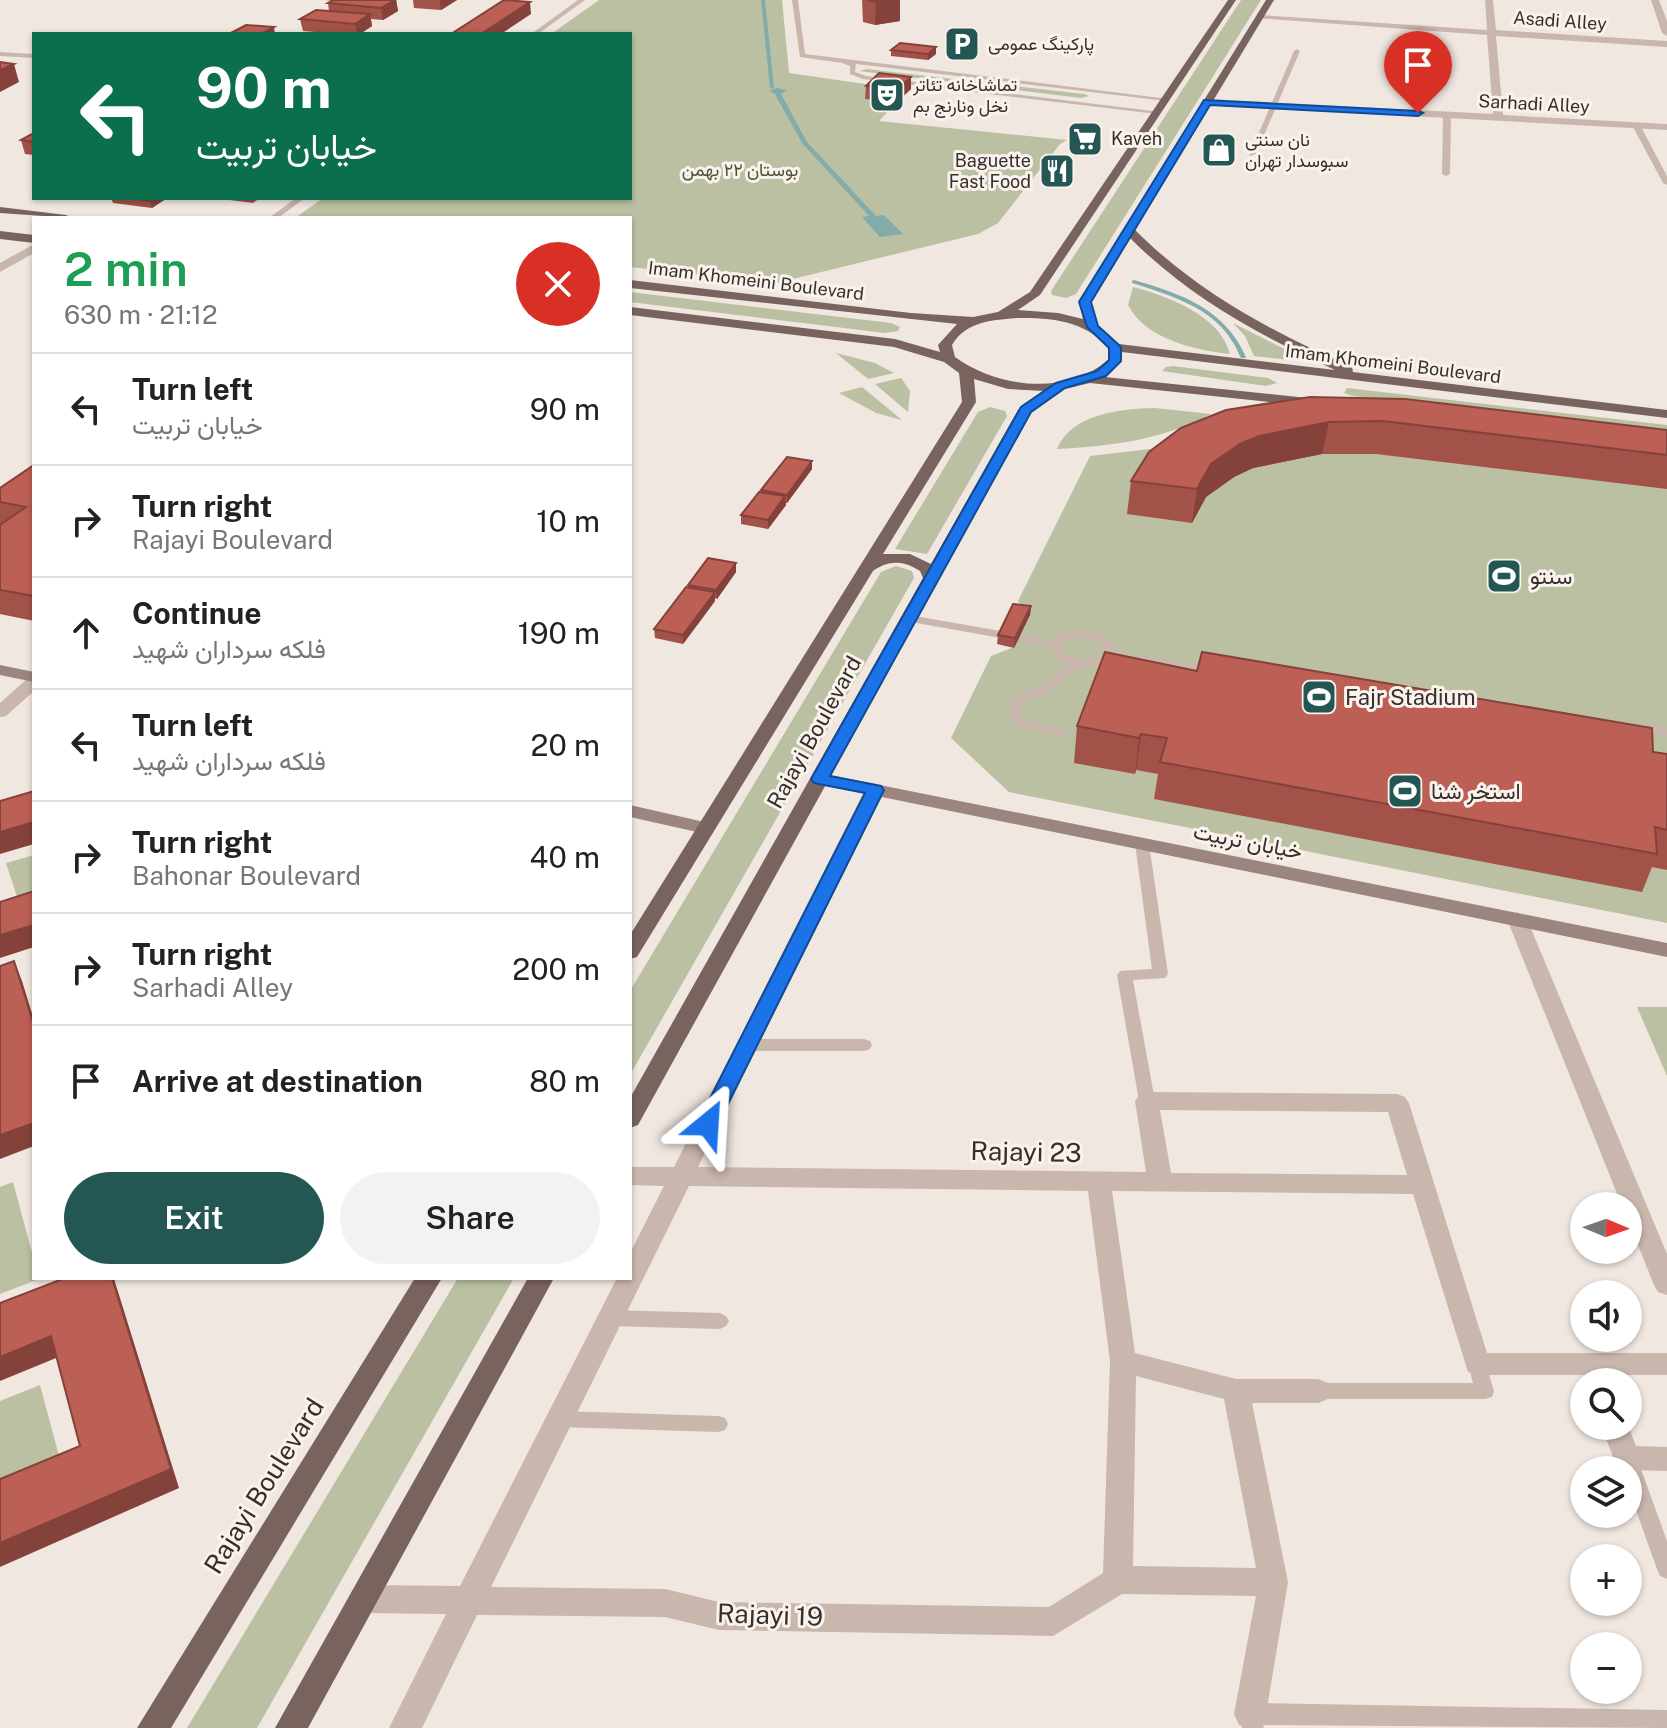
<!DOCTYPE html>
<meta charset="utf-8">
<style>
:root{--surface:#fff;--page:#f2f2f2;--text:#222;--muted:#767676;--line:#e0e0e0;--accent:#245753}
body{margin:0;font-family:"Public Sans",Vazirmatn,sans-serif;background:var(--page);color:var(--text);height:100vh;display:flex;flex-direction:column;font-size:30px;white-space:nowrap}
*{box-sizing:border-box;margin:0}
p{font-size:26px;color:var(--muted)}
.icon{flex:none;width:44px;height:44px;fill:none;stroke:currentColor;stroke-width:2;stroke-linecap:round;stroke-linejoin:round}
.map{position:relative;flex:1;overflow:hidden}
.details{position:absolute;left:32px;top:216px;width:600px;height:1064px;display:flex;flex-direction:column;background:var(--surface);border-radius:0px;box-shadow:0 2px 6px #0004}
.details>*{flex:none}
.top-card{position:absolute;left:32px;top:32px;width:600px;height:168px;border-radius:0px;box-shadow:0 2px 6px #0004;background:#0b6e4f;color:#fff;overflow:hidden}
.needle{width:52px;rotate:92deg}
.controls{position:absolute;left:1570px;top:1192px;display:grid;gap:16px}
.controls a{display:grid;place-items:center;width:72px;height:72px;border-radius:50%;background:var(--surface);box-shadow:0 2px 6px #0004;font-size:40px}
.pin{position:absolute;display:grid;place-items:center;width:68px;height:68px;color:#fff;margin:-82px -34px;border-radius:50% 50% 50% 0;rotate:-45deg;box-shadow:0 0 8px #0007}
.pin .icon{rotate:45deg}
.me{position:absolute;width:88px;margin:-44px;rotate:27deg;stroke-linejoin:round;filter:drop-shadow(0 0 6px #0008)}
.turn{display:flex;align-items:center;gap:28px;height:168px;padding:0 32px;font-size:36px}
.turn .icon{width:104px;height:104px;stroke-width:2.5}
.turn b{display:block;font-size:56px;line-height:68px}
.round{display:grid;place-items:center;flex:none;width:84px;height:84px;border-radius:42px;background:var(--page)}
.head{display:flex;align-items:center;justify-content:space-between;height:136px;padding:0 32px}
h1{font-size:48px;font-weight:600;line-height:60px;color:#1e9e55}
.primary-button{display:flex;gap:16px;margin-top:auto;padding:16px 32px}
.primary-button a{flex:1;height:92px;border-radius:48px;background:var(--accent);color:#fff;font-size:32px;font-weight:600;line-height:92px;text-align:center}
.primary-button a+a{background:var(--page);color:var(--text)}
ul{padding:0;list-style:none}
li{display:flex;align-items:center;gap:24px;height:112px;padding:0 32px;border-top:2px solid var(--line)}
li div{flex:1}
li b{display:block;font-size:30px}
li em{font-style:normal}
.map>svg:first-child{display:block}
.green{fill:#bac0a1}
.water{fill:#82aca9}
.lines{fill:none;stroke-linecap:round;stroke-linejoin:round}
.stream{fill:#82aca9;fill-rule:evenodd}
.lane{fill:#c9b6ad;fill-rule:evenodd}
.street{fill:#c9b6ad;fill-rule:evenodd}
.secondary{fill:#9d857f;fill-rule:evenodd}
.primary{fill:#79635e;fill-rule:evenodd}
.wall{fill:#a25248}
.shaded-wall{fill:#84423b}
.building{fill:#bc5f54;stroke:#84423b;stroke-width:2}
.route{fill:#1a73e8;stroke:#114b97;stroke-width:2}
.labels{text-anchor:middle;stroke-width:6;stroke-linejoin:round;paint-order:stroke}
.far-street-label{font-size:18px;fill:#382e2b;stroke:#f9f2ed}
.far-poi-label{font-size:18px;fill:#382e2b;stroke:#f9f2ed;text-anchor:start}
.far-park-label{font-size:18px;fill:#4c5431;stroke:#f9f2ed}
.poi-label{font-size:22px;fill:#382e2b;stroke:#f9f2ed;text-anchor:start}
.street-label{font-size:22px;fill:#382e2b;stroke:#f9f2ed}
.near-street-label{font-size:26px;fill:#382e2b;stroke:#f9f2ed}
</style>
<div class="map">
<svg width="1667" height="1728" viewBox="0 0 1667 1728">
<rect width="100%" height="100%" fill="#f1e7e1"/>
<path class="green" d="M599,0H782L789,73L879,86L866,98L897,102L879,121L1067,140L1060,144L998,223L978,234L776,283L630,267V218H295L323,198H630V34H551Z
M1241,0H1261L1076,294L1066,298L1052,295L1051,291Z
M867,69L1084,94L1089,96L1081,98L859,71Z
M1133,287C1167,296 1220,315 1230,354C1195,350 1145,339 1128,305Z
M630,292L891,323L900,327L898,331L885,333L630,302Z
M1233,323L1310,362L1254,356L1245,336Z
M836,353L875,363L894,373L868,379Z
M1173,366L1268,378L1277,383L1266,386L1162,371L1166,367Z
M901,378L910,391L908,412L875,384Z
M862,387L902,420L876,413L839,393Z
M1347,388L1667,425V434L1353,396L1344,393Z
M990,407L1005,411L1007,416L927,554L895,549L978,412Z
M1155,408L1211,414C1163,440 1111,446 1057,449C1072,413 1121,409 1155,408Z
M1185,445L1667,460V923L1009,792L951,738L991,656L1014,647L1030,616L1018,601L1090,456Z
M896,566L912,571L914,578L630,1075V991L881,572Z
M34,855V901L20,906L6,863Z
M1637,1007H1667V1076Z
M13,1182L34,1260V1278L39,1279L0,1294V1187Z
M458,1278H514L257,1728H187Z
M40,1385L59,1456L0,1480V1401Z"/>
<path class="water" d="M777,88L787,90L781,94L807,142L876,216L884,215L903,234L880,237L862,217L869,216L802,143L775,94L769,91Z"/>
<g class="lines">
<path class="stream" d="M761,0H765L774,88L772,89L770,88Z
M1134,280C1182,294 1225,309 1246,357L1245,358H1241C1238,353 1236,346 1232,341C1212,307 1167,294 1132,283V281Z"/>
<path class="lane" d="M578,0H585L538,34H531Z
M792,0H798L805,54L1169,99L1166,101L856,64L855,72L866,76L1161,112L1157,114L863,79L850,74V66L842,63L800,57Z
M1297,49L1300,51L1256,154L1249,156L1294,51Z
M0,52L34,54V58L0,56Z
M1447,113L1451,115L1450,174L1446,176L1442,174L1443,115Z
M1636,123L1640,125L1667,176V185L1663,183L1632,125Z
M296,198H305L278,218H269Z
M909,615L1053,640C1069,626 1110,627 1115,651L1215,668L1221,672L1215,676L1113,658L1110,662L1102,666L1080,667L1056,687L1022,703L1020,713L1027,721L1068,730L1069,733L1063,737L1019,727L1008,714L1012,698L1048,681L1069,664L1056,659L1051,647L905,621V617ZM1080,638C1090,639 1097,641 1104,648L1101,657C1089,663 1077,659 1065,654L1062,644L1070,640Z
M1636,723L1667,728V736L1631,730L1630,727Z
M1142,840L1149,844L1168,974L1165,978L1133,980L1155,1101L1153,1105L1147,1107L1141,1105L1139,1101L1117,975L1120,971L1152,969L1135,844Z
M748,1039H864L870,1041L872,1045L870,1049L864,1051H748L742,1049L740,1045L742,1041Z
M610,1310L720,1313L726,1316L729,1321L726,1326L720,1329L610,1326L604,1323L601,1318L604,1313Z
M1477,1356L1484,1358L1494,1391L1492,1397L1485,1399H1318L1311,1397L1309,1391L1311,1385L1318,1383H1473L1468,1364L1470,1358Z
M560,1411L718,1416L725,1418L728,1424L725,1430L718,1432L560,1427L553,1425L550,1419L553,1413Z
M1627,1449L1634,1452L1637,1458L1667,1541V1579L1660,1576L1657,1569L1628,1488V1470H1622L1617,1458L1620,1452Z
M1250,1703L1667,1710V1728L1263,1725L1264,1728H1242L1239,1714L1242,1706Z"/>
<path class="street" d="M1485,0H1493L1496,30L1667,41V47L1496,36L1503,115L1667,124V130L1208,105L1203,102L1208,99L1493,114L1487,35L1255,18L1259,15L1487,30Z
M1651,0H1659L1667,21V36L1662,33Z
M34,244V253L0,272V263Z
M34,677V691L6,716L0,717V703L28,678Z
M875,784L885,790L698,1167L1146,1172L1135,1101L1139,1095L1147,1092L1397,1094L1405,1097L1409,1103L1487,1353H1667V1375H1477L1468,1372L1413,1194L1112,1191L1135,1353L1236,1379H1318L1328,1383L1331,1391L1328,1399L1318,1403H1252L1288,1582L1266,1714L1261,1725L1254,1728L1239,1725L1234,1714L1256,1596L1122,1594L1053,1636L719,1630L665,1617L477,1615L422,1728H389L446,1614L363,1613L353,1609L348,1599L353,1589L363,1585L460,1586L617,1278H630V1253L664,1186L630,1185V1167H674L865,790ZM1160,1110L1388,1112L1407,1175L1171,1173ZM689,1186L1088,1191L1110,1361L1103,1573L1049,1607L719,1602L665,1589L491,1587ZM1136,1376L1224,1399L1256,1568L1133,1566Z
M1517,912L1527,919L1667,1254V1295L1658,1292L1654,1285L1628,1220V1206H1622L1507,919Z
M1628,1425L1636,1446L1667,1447V1471L1628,1470L1617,1467L1601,1426Z"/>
<path class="secondary" d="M0,665L34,672V682L0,675Z
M820,773L1667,943V957L813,783L811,779Z
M630,805L713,824L716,828L706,834L630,817Z"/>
<path class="primary" d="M1228,0H1236L1040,295L1018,310L1058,313L1083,319L1079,302L1266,0H1274L1135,230C1197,292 1272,332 1352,367L1353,372L1667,410V418L1122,352V361L1105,377L1317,399L1324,403L1317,407L1090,383L1065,389L1031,413L638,1125L630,1128V1098L923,578L920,571C904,560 888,560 873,571L637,957L630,959V935L962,402L959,373L944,362L894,347L630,315V307L895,339L940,352L938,345L957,324L630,288V280L911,313L973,317L998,312L1030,292ZM1130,238C1189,297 1260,336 1335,370L1119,344L1098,325L1091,302ZM1018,318C1051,318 1085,320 1108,348V360C1066,396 998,388 955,357L952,345C966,321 993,320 1018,318ZM974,379L1008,389L1044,391L1018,410L931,564L910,554H883L976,402Z
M0,207L66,215L72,218L0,213Z
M0,231L34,235V243L0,239Z
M415,1278H442L171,1728H137Z
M528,1278H554L308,1728H275Z"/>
</g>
<path class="wall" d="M326,0H396L398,11L383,20L371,19L372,26L360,34H339L303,31L300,19L329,11L328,3L333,1Z
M413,0H457L441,10L414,8Z
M862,0H900V21L875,25L863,22Z
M891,50L936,54L928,60L891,56Z
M866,86L911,89L897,102L865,99Z
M34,133V155L25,154L21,140Z
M111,198H167L152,208L113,203Z
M221,198H260L253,203L222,199Z
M1226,410L1667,430V489L1376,454H1322L1253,468L1234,477L1206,497L1192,523L1127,514L1131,481Z
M812,461V469L787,503H786V505L768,529L741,524V515L761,492V490Z
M34,465V621L0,614V488Z
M736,563V572L717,599L715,598V601L683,644L655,638L654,629L688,587V585Z
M1031,606L1030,615L1014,648L997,644L998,635Z
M1197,671L1667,754V870L1652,867L1642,892L1154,799L1158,774L1136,770L1135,774L1074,763L1077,726Z"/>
<path class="shaded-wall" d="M396,0L398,11L383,20L381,8Z
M440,0H457L441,10Z
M889,0H900V21L875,25L876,2Z
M530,2L531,14L501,34H481Z
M370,14L372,26L360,34H357L355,24Z
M274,27L275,34H261Z
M936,47V54L928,60V54Z
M14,64L19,82L0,92V70Z
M911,77V89L897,102L898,89Z
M154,198H167L152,208L150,201Z
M1329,422L1322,454L1253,468L1234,477L1206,497L1192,523L1197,489L1211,464L1240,444L1259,436Z
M812,461V469L787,503V495Z
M785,496L786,505L768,529V520Z
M736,563V572L717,599L716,590Z
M715,592V601L683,644V635Z
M1031,606L1030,615L1014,648L1015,638Z
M1141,734L1136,770L1135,774L1139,738Z
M34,822V844L0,854V832Z
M34,925V947L0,958V935Z
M14,961L22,981L34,1020V1025Z
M34,1123V1146L0,1159V1135Z
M112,1278H114L115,1282L179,1488L0,1567V1543L171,1469Z
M51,1336L61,1356L0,1381V1357Z"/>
<path class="building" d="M334,0H395L381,8L328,3Z
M504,0L530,2L481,34H451Z
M868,0H889L876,2Z
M316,10L370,14L355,24L300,19Z
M246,25L274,27L261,34H229Z
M900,43L936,47L928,54L891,50Z
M0,62L14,64L0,70Z
M879,73L911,77L898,89L866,86Z
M34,133V142L21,140Z
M140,198H154L150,201L138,199Z
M1310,397L1405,399L1667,430V455L1383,421L1329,422L1259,436L1240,444L1211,464L1197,489L1131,481L1149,452L1181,428L1226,410Z
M787,457L812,461L787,495L761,490Z
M34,465V596L0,590V525L26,507L0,502V488Z
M759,492L785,496L768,520L741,515Z
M708,558L736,563L716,590L688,585Z
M686,587L715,592L683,635L654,629Z
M1013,604L1031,606L1015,638L998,635Z
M1105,652L1197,671L1202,652L1652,728L1653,752L1667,754V830L1655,827L1657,854L1160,762L1167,738L1141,734L1139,738L1077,726Z
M34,791V822L0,832V801Z
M34,891V925L0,935V902Z
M14,961L34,1025V1123L0,1135V966Z
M65,1278H112L171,1469L0,1543V1479L80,1446L51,1336L0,1357V1303Z"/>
<path class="route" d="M1204,100L1418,111L1423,113L1418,116L1210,105L1091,302L1098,326L1121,347V361L1106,376L1065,388L1031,412L830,776L881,786L884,790L718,1124L715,1129H700L697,1124L865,793L814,783L811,779L1021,407L1056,383L1097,371L1109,360V348L1087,327L1079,302Z"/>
<defs>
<symbol id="parking-square" viewBox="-11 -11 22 22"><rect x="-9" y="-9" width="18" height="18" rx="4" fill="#245753" stroke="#f9f2ed"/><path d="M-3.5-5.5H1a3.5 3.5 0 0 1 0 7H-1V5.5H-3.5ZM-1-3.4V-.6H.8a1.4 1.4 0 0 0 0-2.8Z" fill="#fff"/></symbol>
<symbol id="theatre-square" viewBox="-11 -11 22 22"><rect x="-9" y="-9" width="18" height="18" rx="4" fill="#245753" stroke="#f9f2ed"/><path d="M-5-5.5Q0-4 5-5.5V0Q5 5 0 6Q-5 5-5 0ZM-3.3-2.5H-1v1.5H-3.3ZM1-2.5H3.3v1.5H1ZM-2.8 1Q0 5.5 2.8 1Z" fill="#fff"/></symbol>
<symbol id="supermarket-square" viewBox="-11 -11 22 22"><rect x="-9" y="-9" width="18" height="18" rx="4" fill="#245753" stroke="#f9f2ed"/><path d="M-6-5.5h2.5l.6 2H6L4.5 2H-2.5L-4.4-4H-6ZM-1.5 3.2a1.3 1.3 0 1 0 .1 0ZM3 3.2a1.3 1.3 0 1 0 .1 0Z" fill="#fff"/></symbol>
<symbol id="shop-square" viewBox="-11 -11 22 22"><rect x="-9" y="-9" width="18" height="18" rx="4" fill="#245753" stroke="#f9f2ed"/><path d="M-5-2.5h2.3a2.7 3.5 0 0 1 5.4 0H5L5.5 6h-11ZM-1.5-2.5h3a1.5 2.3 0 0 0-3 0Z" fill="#fff"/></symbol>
<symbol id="restaurant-square" viewBox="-11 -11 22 22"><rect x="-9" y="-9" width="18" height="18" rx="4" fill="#245753" stroke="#f9f2ed"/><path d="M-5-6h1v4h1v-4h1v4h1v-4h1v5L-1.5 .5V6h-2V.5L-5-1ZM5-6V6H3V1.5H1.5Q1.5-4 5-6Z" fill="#fff"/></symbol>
<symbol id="stadium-square" viewBox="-11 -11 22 22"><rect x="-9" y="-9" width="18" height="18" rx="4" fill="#245753" stroke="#f9f2ed"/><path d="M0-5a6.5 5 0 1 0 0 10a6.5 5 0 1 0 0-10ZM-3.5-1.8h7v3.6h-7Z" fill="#fff"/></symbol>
</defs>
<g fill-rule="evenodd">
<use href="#parking-square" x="942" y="24" width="40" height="40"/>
<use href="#theatre-square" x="867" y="75" width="40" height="40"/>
<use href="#supermarket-square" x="1065" y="119" width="40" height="40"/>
<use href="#shop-square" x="1199" y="130" width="40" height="40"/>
<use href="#restaurant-square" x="1037" y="151" width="40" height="40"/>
<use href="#stadium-square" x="1484" y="556" width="40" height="40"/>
<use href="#stadium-square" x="1299" y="677" width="40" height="40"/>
<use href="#stadium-square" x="1385" y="771" width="40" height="40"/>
</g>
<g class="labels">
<g class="far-street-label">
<text transform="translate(1560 21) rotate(4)" y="6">Asadi Alley</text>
<text transform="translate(1534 104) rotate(3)" y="6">Sarhadi Alley</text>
<text transform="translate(756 281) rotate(7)" y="6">Imam Khomeini Boulevard</text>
<text transform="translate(1393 364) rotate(7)" y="6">Imam Khomeini Boulevard</text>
</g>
<g class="far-poi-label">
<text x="988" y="50">پارکینگ عمومی</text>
<text x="913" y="91">تماشاخانه تئاتر<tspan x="913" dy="21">نخل ونارنج بم</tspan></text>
<text x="1111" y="145">Kaveh</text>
<text x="1245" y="146">نان سنتی<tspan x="1245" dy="21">سبوسدار تهران</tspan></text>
<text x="1031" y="167" text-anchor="end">Baguette<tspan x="1031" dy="21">Fast Food</tspan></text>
</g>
<g class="far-park-label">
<text x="740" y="176">بوستان ۲۲ بهمن</text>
</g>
<g class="poi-label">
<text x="1530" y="584">سنتو</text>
<text x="1345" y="705">Fajr Stadium</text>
<text x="1431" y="799">استخر شنا</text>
</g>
<g class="street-label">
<text transform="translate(814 732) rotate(-61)" y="8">Rajayi Boulevard</text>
<text transform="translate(1248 841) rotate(11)" y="8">خیابان تربیت</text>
</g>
<g class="near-street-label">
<text transform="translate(1026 1152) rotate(1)" y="9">Rajayi 23</text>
<text transform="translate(264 1486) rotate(-58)" y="9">Rajayi Boulevard</text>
<text transform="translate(770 1615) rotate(2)" y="9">Rajayi 19</text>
</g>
</g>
</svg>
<div class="controls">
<a><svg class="needle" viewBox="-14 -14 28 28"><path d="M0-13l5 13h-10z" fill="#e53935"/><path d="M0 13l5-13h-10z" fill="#767676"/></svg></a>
<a><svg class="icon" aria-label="sound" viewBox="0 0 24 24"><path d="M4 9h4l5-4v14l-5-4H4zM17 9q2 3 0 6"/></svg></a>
<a><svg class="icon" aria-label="search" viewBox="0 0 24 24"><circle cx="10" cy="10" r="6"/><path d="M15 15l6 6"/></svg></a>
<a><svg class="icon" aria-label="layers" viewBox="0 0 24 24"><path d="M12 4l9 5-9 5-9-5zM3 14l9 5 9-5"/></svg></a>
<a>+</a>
<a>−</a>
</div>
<div class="pin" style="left:1418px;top:113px;background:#d93025"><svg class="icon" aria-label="arrive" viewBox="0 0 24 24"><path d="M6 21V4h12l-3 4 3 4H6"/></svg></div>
<svg class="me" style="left:708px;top:1124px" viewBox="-20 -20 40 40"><path d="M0-17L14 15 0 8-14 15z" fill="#1a73e8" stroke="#fff" stroke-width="4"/></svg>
<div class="top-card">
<div class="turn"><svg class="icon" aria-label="left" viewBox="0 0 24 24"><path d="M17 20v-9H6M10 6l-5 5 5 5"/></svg><div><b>90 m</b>خیابان تربیت</div></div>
</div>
<section class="details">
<div class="head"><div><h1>2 min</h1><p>630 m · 21:12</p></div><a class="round" style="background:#d93025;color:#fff"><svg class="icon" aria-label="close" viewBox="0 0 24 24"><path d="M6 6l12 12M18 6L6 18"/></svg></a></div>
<ul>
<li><svg class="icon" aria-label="left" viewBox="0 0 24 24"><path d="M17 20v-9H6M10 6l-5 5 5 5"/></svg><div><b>Turn left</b><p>خیابان تربیت</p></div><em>90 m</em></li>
<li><svg class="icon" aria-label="right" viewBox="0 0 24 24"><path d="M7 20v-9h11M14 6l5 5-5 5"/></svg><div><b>Turn right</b><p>Rajayi Boulevard</p></div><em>10 m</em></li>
<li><svg class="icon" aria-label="ahead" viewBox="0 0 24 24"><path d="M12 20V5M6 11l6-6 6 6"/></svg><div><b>Continue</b><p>فلکه سرداران شهید</p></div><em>190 m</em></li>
<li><svg class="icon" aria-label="left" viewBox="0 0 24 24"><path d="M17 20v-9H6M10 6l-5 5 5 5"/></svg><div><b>Turn left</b><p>فلکه سرداران شهید</p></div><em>20 m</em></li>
<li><svg class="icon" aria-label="right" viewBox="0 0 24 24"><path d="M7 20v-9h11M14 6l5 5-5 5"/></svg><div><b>Turn right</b><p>Bahonar Boulevard</p></div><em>40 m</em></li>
<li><svg class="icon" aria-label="right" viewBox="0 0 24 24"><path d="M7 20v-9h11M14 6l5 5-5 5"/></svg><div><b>Turn right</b><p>Sarhadi Alley</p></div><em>200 m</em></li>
<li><svg class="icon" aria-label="arrive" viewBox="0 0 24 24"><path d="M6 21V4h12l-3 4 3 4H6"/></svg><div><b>Arrive at destination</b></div><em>80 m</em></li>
</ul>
<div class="primary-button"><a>Exit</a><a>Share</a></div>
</section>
</div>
